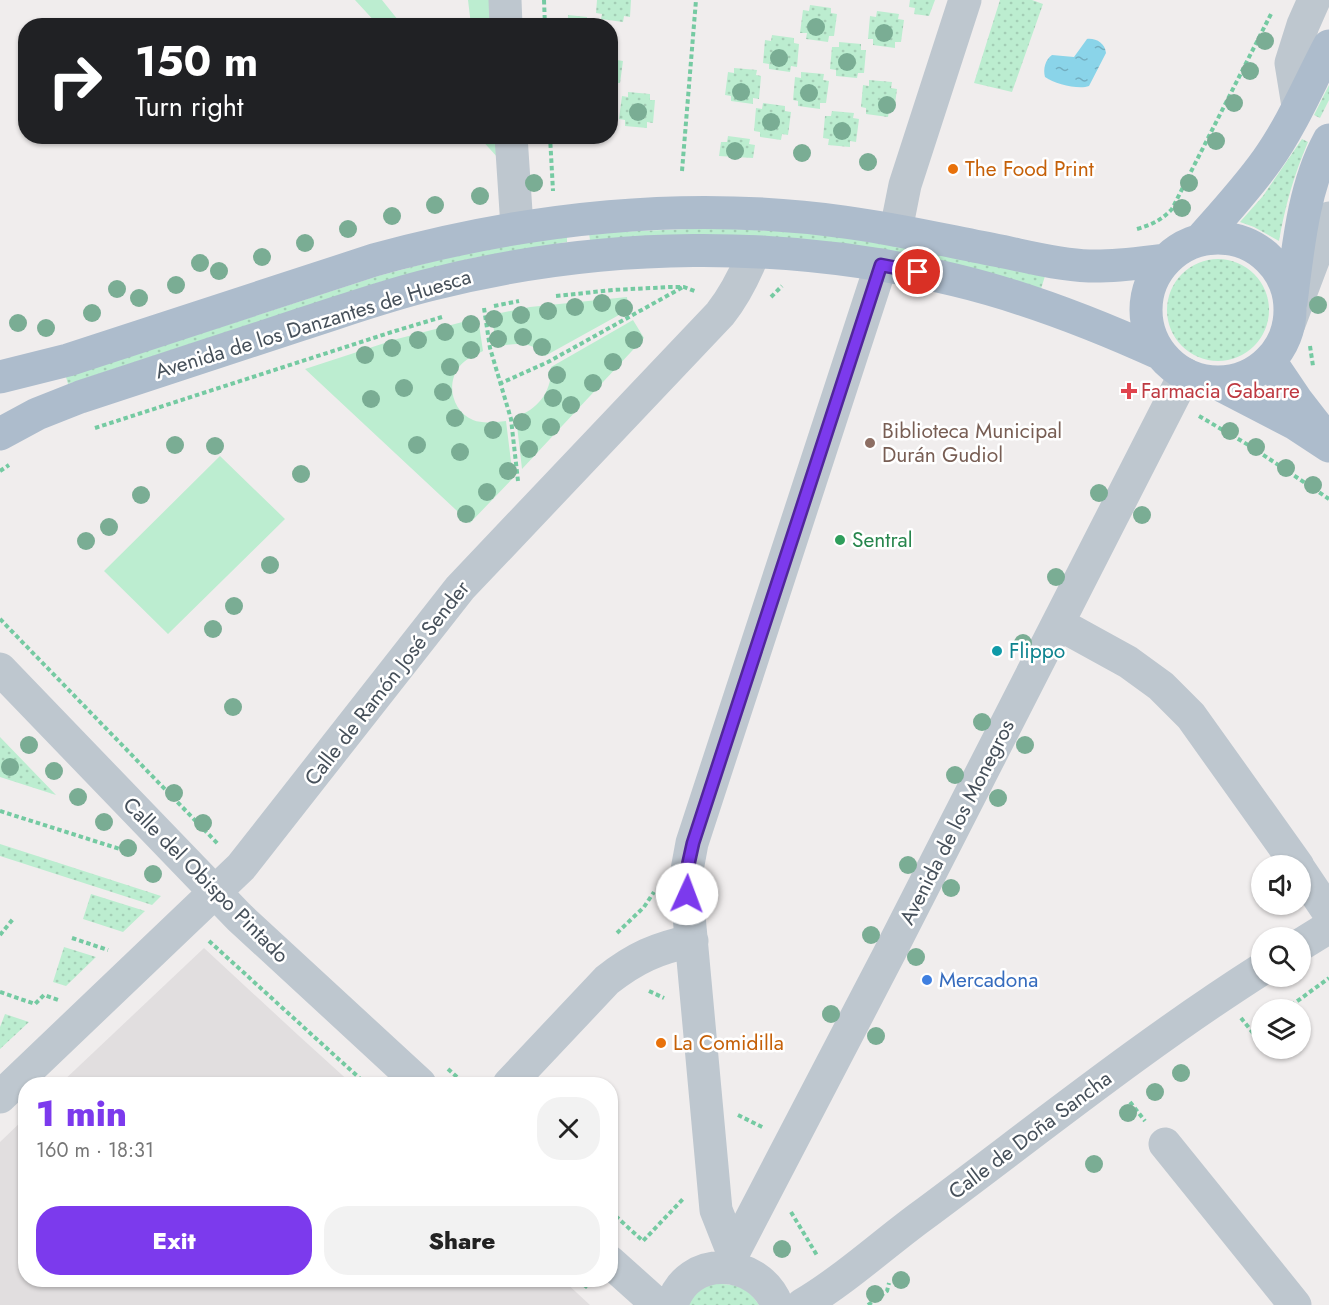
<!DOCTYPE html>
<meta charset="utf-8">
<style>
:root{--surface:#fff;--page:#f2f2f2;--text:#222;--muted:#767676;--accent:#7c3aed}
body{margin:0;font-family:Jost,sans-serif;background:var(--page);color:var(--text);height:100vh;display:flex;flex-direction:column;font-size:22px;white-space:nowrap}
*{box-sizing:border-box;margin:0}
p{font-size:20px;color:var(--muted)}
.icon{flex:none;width:33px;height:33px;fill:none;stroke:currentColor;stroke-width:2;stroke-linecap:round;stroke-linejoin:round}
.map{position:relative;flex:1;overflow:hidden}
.drawer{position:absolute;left:18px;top:1077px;width:600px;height:210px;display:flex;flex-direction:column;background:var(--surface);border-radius:24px;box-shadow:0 2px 4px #0004}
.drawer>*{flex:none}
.top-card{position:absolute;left:18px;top:18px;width:600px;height:126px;border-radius:24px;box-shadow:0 2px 4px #0004;background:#202124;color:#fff;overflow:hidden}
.buttons{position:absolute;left:1251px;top:855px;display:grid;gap:12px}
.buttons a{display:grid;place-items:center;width:60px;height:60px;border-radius:50%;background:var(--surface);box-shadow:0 2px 4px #0004;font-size:30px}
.pin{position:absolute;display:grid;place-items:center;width:51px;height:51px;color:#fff;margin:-26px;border:3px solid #fff;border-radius:50%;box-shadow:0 2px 6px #0007}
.me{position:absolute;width:66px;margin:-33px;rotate:2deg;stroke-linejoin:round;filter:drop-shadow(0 0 4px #0008)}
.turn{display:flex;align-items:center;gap:21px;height:126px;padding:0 18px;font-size:27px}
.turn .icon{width:78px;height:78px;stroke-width:2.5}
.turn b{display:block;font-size:42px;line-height:51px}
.round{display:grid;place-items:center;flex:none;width:63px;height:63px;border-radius:24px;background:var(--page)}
.overview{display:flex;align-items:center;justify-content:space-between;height:102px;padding:0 18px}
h1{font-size:36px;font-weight:800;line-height:45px;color:var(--accent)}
.button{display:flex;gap:12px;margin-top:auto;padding:12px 18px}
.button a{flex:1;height:69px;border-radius:24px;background:var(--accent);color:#fff;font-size:24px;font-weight:800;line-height:69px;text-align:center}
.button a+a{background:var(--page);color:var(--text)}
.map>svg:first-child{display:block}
.education{fill:#e1dedf}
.grass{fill:#bcedd0}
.park{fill:url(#park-dots)}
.water{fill:url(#water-ripples)}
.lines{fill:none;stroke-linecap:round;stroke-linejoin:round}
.path{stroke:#75caa2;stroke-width:4;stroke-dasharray:4.5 3;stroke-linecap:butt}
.minor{stroke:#bec7cf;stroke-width:33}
.major{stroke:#adbccc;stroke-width:33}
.tree{fill:#7aad94}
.route-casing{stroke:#51269a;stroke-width:15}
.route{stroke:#7c3aed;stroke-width:10}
.food-dot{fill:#e8710a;stroke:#fff;stroke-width:2}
.health-dot{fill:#e0444e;stroke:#fff;stroke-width:2}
.education-dot{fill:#8d6e63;stroke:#fff;stroke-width:2}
.leisure-dot{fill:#2e9e5b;stroke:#fff;stroke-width:2}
.culture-dot{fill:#0f9aa8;stroke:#fff;stroke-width:2}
.shop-dot{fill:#3f7fe0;stroke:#fff;stroke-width:2}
.labels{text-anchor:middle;stroke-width:5;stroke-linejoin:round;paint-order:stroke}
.food-label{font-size:21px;fill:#c56008;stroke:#fff;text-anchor:start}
.street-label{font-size:21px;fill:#46505a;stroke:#fff}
.health-label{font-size:21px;fill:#be3a42;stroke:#fff;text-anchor:start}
.education-label{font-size:21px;fill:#785e54;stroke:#fff;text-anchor:start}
.leisure-label{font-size:21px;fill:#27864d;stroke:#fff;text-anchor:start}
.culture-label{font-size:21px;fill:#0d838f;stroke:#fff;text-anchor:start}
.shop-label{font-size:21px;fill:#366cbe;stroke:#fff;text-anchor:start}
</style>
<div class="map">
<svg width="1329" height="1305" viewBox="0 0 1329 1305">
<defs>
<pattern id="park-dots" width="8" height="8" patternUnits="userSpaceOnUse" patternTransform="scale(1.5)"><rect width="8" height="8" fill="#bcedd0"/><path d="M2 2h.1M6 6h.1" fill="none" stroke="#a3cdb5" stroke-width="1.8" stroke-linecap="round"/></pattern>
<pattern id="water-ripples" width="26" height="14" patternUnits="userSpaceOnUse" patternTransform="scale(1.5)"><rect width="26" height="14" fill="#8ad4e9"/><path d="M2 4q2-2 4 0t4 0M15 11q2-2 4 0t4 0" fill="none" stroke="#73aec0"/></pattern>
</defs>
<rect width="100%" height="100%" fill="#f0eded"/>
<path class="education" d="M204,948L298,1035L352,1084H60Z
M25,1118L26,1280H563L590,1305H0V1142Z"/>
<path class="grass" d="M355,0H382L402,25H378Z
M468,0H490L491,25H471Z
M479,137H497L499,159Z
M627,297L628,310L545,356C531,340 516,344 497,346L491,315L530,307Z
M478,318L483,351C475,355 465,359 459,367C446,384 452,411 473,420C483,424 495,422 506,421L513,478L470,523L305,369L397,339Z
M633,320L644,338L522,469L516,417C538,409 552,392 551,367Z
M220,456L285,519L168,634L104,571Z"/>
<path class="park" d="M597,0H631L630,17L624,16L623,22L601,19L602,14L596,13Z
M910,0H935L929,16L914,14L915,8L909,7Z
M1000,0H1032L1043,4L1012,92L974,83Z
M810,5L831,8V13L837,14L834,36H829L828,42L806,39L807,33H800L803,10L809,11Z
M877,11L899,14L898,19L904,20L901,42H895V48L873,45V39H868L870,16L876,17Z
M568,15L587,17V23L593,24L592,25H568Z
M772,35L794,38V43L799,44L797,67L791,66L790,72L769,69V64L763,63L765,40L771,41Z
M839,42L861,44V50H866L864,73H858L857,78L836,76V70L830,69L832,47H839Z
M611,54L617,55V60L623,61L620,83H615L614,88H611Z
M734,68L757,70L756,75L761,76L759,99L753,98V104L731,101V96L725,95L728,72L734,73Z
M801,72L824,74L823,80L829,81L826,103H820V109L798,106V101L793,100L795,77L801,78Z
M869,80L892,82L891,88L897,89L894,111H889L888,117L866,114V108L861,107L863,85L869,86Z
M1329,85V100L1320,118L1314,115Z
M628,92L650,94V100H655L653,123L647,122V128L625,126V120L619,119L622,96L628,97Z
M763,103L785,106V111L791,112L788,135L782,134L781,140L760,137V132L754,131L756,108L762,109Z
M832,111L854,113L853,118L859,119L856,142L850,141V147L828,145L829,139L823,138L825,116H831Z
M728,136L750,139L749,144L755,145L753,158L719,156L721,142H727Z
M1302,139L1308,142C1294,175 1285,206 1279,241L1254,227L1240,222L1263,196Z
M714,228L797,232L881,242L1045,276L1041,289L590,240L589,233Z
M567,236V242L473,258L380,282L68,384L66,377L378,276L472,251Z
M1167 310a51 51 0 1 1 102 0a51 51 0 1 1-102 0Z
M0,737L56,795L0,777Z
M0,844L161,896L152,905L0,856Z
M91,894L145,911L123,932L83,919Z
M64,947L96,957L66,986L53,982Z
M5,1014L29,1022L0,1049V1027Z
M709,1284C733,1284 745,1283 759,1305H687L697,1292Z"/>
<path class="water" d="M1087,39C1096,38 1105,43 1106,53L1089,86C1079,90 1055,84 1045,77C1043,69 1045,60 1052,55L1074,57Z"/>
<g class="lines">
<path class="path" d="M544,0L545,26
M550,136L553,191
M682,171L696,0
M1137,229C1151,225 1162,220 1172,209L1271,14
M556,296L613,290L670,287H684L697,292
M771,297L782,286
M494,306L519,301
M484,308L490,348L511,419L518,481
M1310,346L1313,366
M499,384L548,362L683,287
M1199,416L1250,446L1329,499
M95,428L395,331L442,317
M0,471L9,465
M0,619L219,845
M0,811L123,850
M617,933L644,907L654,892
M0,935L13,919
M72,938L108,950
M209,941L366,1084
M649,991L664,998
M0,992L35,1004L44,995L58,1000
M1285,1010L1329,978
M1241,1018L1253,1033L1262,1027
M448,1069L465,1084
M1130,1102L1145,1121
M738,1115L764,1128
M610,1211L643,1241L683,1199
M791,1212L818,1257
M578,1280L588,1288
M868,1305L887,1291L889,1283"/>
<path class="minor" d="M505,0L506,26
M1298,106L1291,63L1303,25L1314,0
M511,136L517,227
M896,230L905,185L965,0
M1289,324L1329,218
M1059,624L1128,662L1161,686L1191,716L1298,866
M0,669L239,917L420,1084
M1300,870L1329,913
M1300,945L1329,927
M509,1084L607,980C635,958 657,948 692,941
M0,1097L241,867L460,588L720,314C735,295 745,275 754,252
M1165,1144L1295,1305
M733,1253L716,1210L687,894V870L692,843L881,265
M610,1262L658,1305
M727,1265L888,956L1185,374
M672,1305C687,1253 759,1257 777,1305
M802,1305C844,1280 880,1247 919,1218C1031,1135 1144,1044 1262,969"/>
<path class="major" d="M1146 310a72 72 0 1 1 144 0a72 72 0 1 1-144 0Z
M1201,239C1224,213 1247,188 1267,160C1292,125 1309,84 1329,46
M1291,302C1298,249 1303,188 1329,140
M1270,361L1297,401L1322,433
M0,377L68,360L374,260C526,218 687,200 844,222C897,229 948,241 1000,251C1029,257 1059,265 1089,266C1115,267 1140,263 1166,260
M1215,382L1294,423L1329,446
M0,434L37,414L80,397C153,373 226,349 299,325C343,311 387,295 433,284C603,241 784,239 955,280C1026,297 1095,324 1161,354"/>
</g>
<g class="tree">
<circle cx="816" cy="27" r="9"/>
<circle cx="884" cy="33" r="9"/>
<circle cx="1265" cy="41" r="9"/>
<circle cx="779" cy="58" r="9"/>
<circle cx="847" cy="62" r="9"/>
<circle cx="1250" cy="71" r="9"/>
<circle cx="741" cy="92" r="9"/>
<circle cx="809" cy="93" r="9"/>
<circle cx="1234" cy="103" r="9"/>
<circle cx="887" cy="105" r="9"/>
<circle cx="638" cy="112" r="9"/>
<circle cx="771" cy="122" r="9"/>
<circle cx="842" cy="131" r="9"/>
<circle cx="1216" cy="141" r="9"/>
<circle cx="735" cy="151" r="9"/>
<circle cx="802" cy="153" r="9"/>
<circle cx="868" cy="162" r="9"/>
<circle cx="534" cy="183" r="9"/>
<circle cx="1189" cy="183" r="9"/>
<circle cx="480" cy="196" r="9"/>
<circle cx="435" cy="205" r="9"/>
<circle cx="1182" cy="208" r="9"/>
<circle cx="392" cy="216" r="9"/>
<circle cx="348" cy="229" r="9"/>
<circle cx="305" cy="243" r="9"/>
<circle cx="262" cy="257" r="9"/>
<circle cx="200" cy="263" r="9"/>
<circle cx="219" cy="271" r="9"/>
<circle cx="176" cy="285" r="9"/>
<circle cx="117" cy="289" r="9"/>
<circle cx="139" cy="298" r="9"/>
<circle cx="602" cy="303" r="9"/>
<circle cx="1318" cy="305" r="9"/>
<circle cx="575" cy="307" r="9"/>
<circle cx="624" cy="308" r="9"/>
<circle cx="548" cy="311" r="9"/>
<circle cx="92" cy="313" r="9"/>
<circle cx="521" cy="315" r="9"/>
<circle cx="494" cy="319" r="9"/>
<circle cx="18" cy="323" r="9"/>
<circle cx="471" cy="324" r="9"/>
<circle cx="46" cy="328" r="9"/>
<circle cx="445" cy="332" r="9"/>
<circle cx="523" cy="337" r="9"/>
<circle cx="498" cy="339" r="9"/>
<circle cx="418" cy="340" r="9"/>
<circle cx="634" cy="340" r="9"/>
<circle cx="542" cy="347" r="9"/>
<circle cx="392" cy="348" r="9"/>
<circle cx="471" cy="350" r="9"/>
<circle cx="365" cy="355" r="9"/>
<circle cx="613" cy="362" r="9"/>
<circle cx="450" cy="367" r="9"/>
<circle cx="557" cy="375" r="9"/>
<circle cx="593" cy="383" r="9"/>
<circle cx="404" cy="388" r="9"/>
<circle cx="443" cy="392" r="9"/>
<circle cx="553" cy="398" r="9"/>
<circle cx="371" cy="399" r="9"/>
<circle cx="571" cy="405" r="9"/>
<circle cx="455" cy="418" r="9"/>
<circle cx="522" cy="422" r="9"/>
<circle cx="551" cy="427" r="9"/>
<circle cx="493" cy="430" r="9"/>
<circle cx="1230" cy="431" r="9"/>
<circle cx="175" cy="445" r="9"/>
<circle cx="417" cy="445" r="9"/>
<circle cx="215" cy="446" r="9"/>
<circle cx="1256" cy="447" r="9"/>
<circle cx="529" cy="449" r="9"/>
<circle cx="460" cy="452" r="9"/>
<circle cx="1286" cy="468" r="9"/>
<circle cx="508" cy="471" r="9"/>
<circle cx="301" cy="474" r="9"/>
<circle cx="1313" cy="485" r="9"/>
<circle cx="487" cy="492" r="9"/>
<circle cx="1099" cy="493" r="9"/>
<circle cx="141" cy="495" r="9"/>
<circle cx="466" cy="514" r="9"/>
<circle cx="1142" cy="515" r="9"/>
<circle cx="109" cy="527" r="9"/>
<circle cx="86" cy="541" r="9"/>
<circle cx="270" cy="565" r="9"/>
<circle cx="1056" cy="577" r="9"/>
<circle cx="234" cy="606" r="9"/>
<circle cx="213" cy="629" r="9"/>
<circle cx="1023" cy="643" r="9"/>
<circle cx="233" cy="707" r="9"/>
<circle cx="982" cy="722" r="9"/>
<circle cx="29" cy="745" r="9"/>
<circle cx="1025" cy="745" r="9"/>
<circle cx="10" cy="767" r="9"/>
<circle cx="54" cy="771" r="9"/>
<circle cx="955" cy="775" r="9"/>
<circle cx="174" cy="793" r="9"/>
<circle cx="78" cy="797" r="9"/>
<circle cx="998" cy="798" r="9"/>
<circle cx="104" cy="822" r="9"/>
<circle cx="203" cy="823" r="9"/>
<circle cx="128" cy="848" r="9"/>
<circle cx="908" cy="865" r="9"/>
<circle cx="153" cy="874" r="9"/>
<circle cx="951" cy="888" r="9"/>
<circle cx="871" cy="935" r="9"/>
<circle cx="916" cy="957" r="9"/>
<circle cx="831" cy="1014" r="9"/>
<circle cx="876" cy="1036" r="9"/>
<circle cx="1181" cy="1073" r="9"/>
<circle cx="1155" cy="1092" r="9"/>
<circle cx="1128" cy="1113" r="9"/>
<circle cx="1094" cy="1164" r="9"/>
<circle cx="782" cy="1249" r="9"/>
<circle cx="901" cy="1280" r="9"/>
<circle cx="875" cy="1294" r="9"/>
</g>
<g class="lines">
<defs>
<path id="route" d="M687,894V870L693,843L881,265L918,272"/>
</defs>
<use href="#route" class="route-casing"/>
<use href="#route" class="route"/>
</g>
<g class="food-dot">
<circle cx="953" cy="169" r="6"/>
<circle cx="661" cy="1043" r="6"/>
</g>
<path class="health-dot" d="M1126 382h6v6h6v6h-6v6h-6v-6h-6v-6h6z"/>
<circle class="education-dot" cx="870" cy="443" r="6"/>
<circle class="leisure-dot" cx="840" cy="540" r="6"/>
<circle class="culture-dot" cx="997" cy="651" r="6"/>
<circle class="shop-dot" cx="927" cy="980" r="6"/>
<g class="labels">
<g class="food-label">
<text x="965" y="176">The Food Print</text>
<text x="673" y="1050">La Comidilla</text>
</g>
<g class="street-label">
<text transform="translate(313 324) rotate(-17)" y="7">Avenida de los Danzantes de Huesca</text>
<text transform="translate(387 683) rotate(-52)" y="7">Calle de Ramón José Sender</text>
<text transform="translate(957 822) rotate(-63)" y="7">Avenida de los Monegros</text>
<text transform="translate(206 880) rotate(45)" y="7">Calle del Obispo Pintado</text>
<text transform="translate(1030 1135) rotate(-37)" y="7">Calle de Doña Sancha</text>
</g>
<g class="health-label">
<text x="1141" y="398">Farmacia Gabarre</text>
</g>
<g class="education-label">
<text x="882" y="438">Biblioteca Municipal<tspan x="882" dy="24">Durán Gudiol</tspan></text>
</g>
<g class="leisure-label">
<text x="852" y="547">Sentral</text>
</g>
<g class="culture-label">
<text x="1009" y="658">Flippo</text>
</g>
<g class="shop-label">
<text x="939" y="987">Mercadona</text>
</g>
</g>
</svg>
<div class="buttons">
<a><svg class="icon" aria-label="sound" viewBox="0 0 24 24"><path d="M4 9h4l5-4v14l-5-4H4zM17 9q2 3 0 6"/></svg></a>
<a><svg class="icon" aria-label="search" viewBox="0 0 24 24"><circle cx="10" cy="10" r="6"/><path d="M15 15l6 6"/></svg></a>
<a><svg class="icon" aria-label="layers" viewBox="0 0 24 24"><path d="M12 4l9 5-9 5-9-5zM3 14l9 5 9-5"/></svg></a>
</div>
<div class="pin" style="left:918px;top:272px;background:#d93025"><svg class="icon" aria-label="arrive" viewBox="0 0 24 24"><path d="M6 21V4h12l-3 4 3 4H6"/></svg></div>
<svg class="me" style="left:687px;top:894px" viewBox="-20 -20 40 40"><circle r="19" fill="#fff"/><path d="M0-13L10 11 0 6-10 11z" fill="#7c3aed"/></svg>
<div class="top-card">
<div class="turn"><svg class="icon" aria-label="right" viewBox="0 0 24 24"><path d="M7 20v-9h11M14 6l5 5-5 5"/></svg><div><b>150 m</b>Turn right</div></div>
</div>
<section class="drawer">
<div class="overview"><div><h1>1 min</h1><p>160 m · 18:31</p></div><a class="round"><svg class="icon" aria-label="close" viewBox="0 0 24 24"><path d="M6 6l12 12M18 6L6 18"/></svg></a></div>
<div class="button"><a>Exit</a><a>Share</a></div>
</section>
</div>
